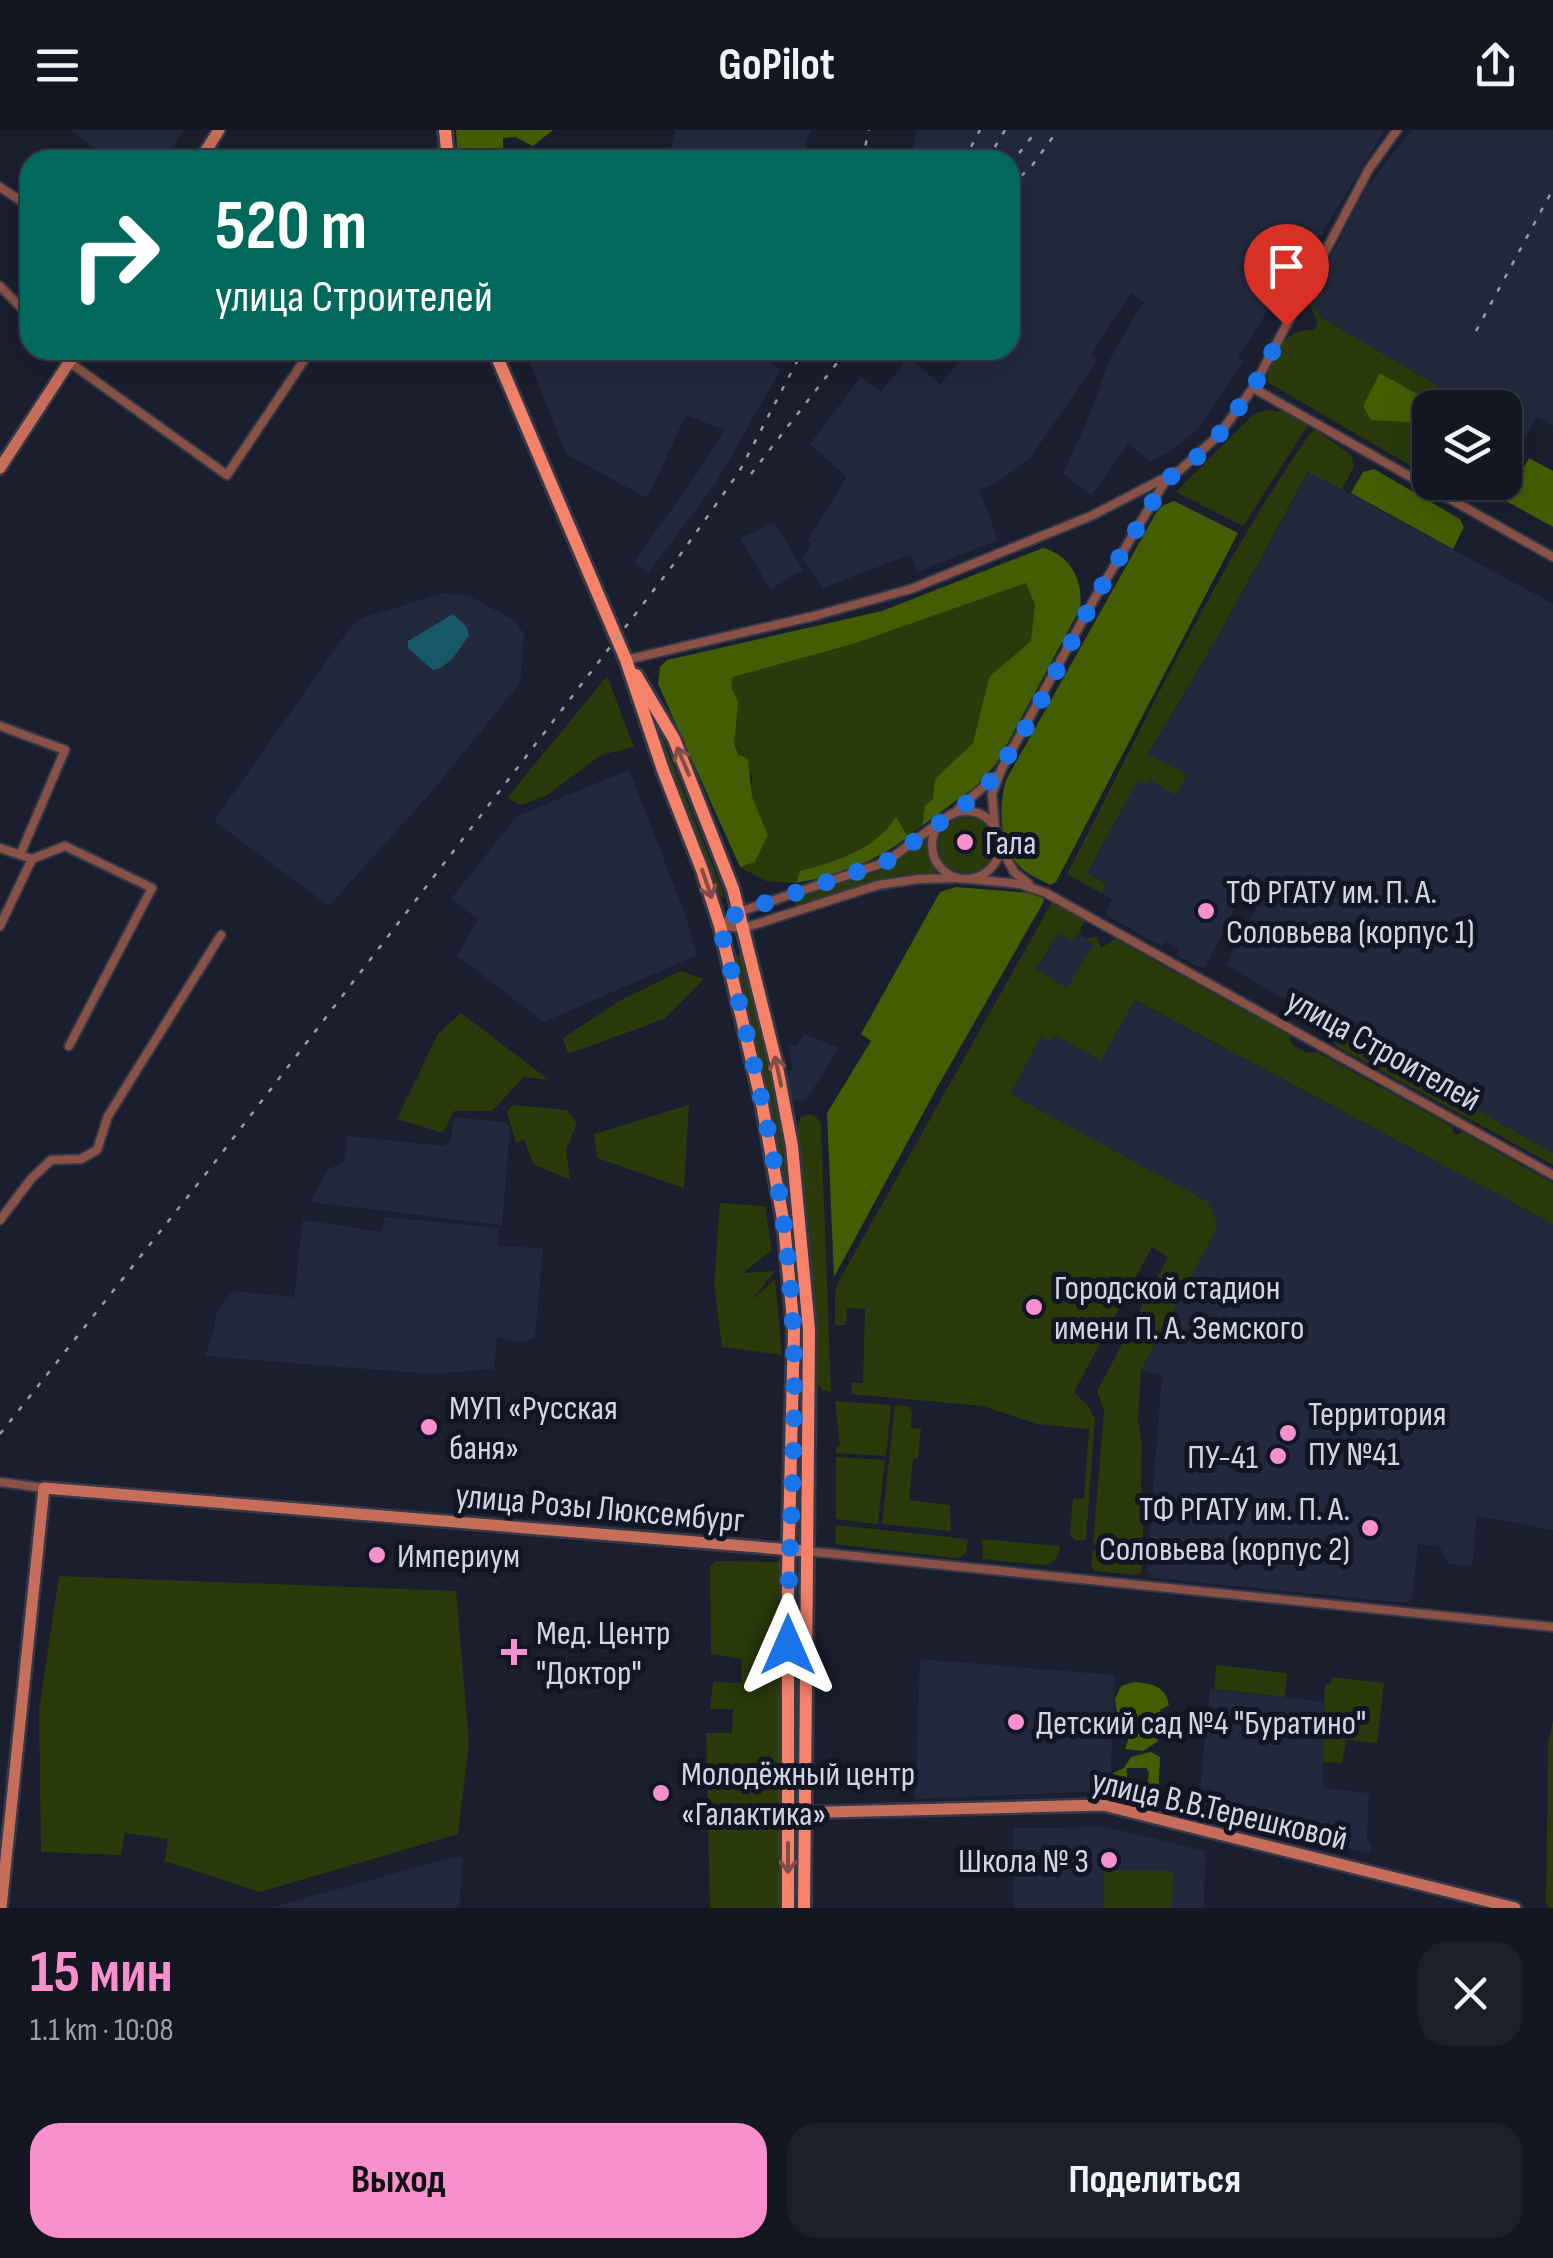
<!DOCTYPE html>
<html lang="ru">
<meta charset="utf-8">
<style>
:root{--surface:#141622;--page:#1d1f2a;--text:#f1f3f6;--muted:#9d9fa5;--line:#333540;--accent:#f790cd}
body{margin:0;font-family:"Sofia Sans Condensed",sans-serif;background:var(--page);color:var(--text);height:100vh;display:flex;flex-direction:column;font-size:38px;white-space:nowrap}
*{box-sizing:border-box;margin:0}
p{font-size:32px;color:var(--muted)}
.icon{flex:none;width:55px;height:55px;fill:none;stroke:currentColor;stroke-width:2;stroke-linecap:round;stroke-linejoin:round}
.map{position:relative;height:1778px;overflow:hidden}
.details{display:flex;flex-direction:column;background:var(--surface);flex:1}
.details>*{flex:none}
.top-card{position:absolute;left:20px;top:20px;width:1000px;height:210px;border-radius:30px;box-shadow:0 10px 40px #0002,0 0 0 2px var(--line);background:#00695c;color:#fff;overflow:hidden}
.tools{position:absolute;left:1412px;top:260px;display:grid;gap:20px}
.tools a{display:grid;place-items:center;width:110px;height:110px;border-radius:20px;background:var(--surface);box-shadow:0 10px 40px #0002,0 0 0 2px var(--line);font-size:50px}
.pin{position:absolute;display:grid;place-items:center;width:85px;height:85px;color:#fff;margin:-102px -42px;border-radius:50% 50% 50% 0;rotate:-45deg;box-shadow:0 0 10px #0007}
.pin .icon{rotate:45deg}
.me{position:absolute;width:110px;margin:-55px;rotate:0deg;stroke-linejoin:round;filter:drop-shadow(0 0 8px #0008)}
.turn{display:flex;align-items:center;gap:35px;height:210px;padding:0 30px;font-size:45px}
.turn .icon{width:130px;height:130px;stroke-width:2.5}
.turn b{display:block;font-size:70px;line-height:85px}
.round{display:grid;place-items:center;flex:none;width:105px;height:105px;border-radius:30px;background:var(--page)}
.summary{display:flex;align-items:center;justify-content:space-between;height:170px;padding:0 30px}
h1{font-size:60px;font-weight:700;line-height:75px;color:var(--accent)}
.primary-button{display:flex;gap:20px;margin-top:auto;padding:20px 30px}
.primary-button a{flex:1;height:115px;border-radius:30px;background:var(--accent);color:#111;font-size:40px;font-weight:700;line-height:115px;text-align:center}
.primary-button a+a{background:var(--page);color:var(--text)}
header{display:flex;justify-content:space-between;align-items:center;height:130px;padding:0 30px;background:var(--surface);font-size:45px;font-weight:700}
.map>svg:first-child{display:block}
.built{fill:#23293d}
.green{fill:#2a3a0b}
.forest{fill:#435e02}
.water{fill:#165866}
.lines{fill:none;stroke-linecap:round;stroke-linejoin:round}
.street-casing{stroke:#343847;stroke-width:12}
.secondary-casing{stroke:#343847;stroke-width:16}
.primary-casing{stroke:#343847;stroke-width:18}
.street{stroke:#8a5246;stroke-width:8}
.secondary{stroke:#c66e5a;stroke-width:11}
.primary{stroke:#f68269;stroke-width:12}
.rail{stroke:#999da9;stroke-width:2.5;stroke-dasharray:5 10;stroke-linecap:butt}
.oneway{stroke:#844c46}
.route{stroke:#1a73e8;stroke-width:18;stroke-dasharray:0 32.4}
.poi-dot{fill:#f790cd;stroke:#111524;stroke-width:4}
.labels{text-anchor:middle;stroke-width:10;stroke-linejoin:round;paint-order:stroke}
.poi-label{font-size:35px;fill:#d3d6e1;stroke:#111524;text-anchor:start}
.street-label{font-size:35px;fill:#d3d6e1;stroke:#111524}
</style>
<header><svg class="icon" aria-label="menu" viewBox="0 0 24 24"><path d="M4 6h16M4 12h16M4 18h16"/></svg>GoPilot<svg class="icon" aria-label="share" viewBox="0 0 24 24"><path d="M12 15V3M7 8l5-5 5 5M5 13v7h14v-7"/></svg></header>
<div class="map">
<svg width="1553" height="1778" viewBox="0 0 1553 1778">
<rect width="100%" height="100%" fill="#1a1e2e"/>
<path class="built" d="M72,0H184L164,30H107Z
M676,0H811L801,30H667Z
M917,0H1385L1306,129L1301,127L1238,228L1243,231L1197,300L1167,323L1150,331L1128,314L1091,366L1063,343L1090,285L1108,233L1140,176L1146,173L1131,163L1096,215L1092,225L1098,229L1030,328L996,353L979,360L998,410L917,442L911,424L823,458L802,429L811,414L808,410L847,347L810,314L861,247L881,262L909,227L940,254L962,228L957,220H1010V30H910Z
M1411,0H1553V296L1537,287L1525,308L1505,296V278L1474,277L1322,188L1308,170L1367,57Z
M528,220H746L781,239L715,354L648,443L634,432L699,341L724,300L686,285L647,368L566,324L530,233Z
M1309,341L1553,474V1023L1333,900L1339,889L1319,878L1307,883L1227,835L1256,778L1239,771L1208,832L1205,837H1198L1178,826L1179,819L1166,811L1161,816L1109,787L1106,782L1112,770L1101,763L1105,754L1087,743L1138,649L1187,646L1148,624L1217,508Z
M774,393L803,440L770,459L740,408Z
M444,463L469,466L514,490L524,504L520,553L433,660L329,776L214,691L350,498L362,488Z
M629,640L684,781L697,825L544,892L457,826L478,789L451,769L517,686Z
M1058,803H1077L1095,814L1067,859L1036,839Z
M1134,870L1553,1094V1400L1477,1386L1472,1436L1448,1434L1439,1416L1418,1414L1412,1468L1406,1473L1155,1448L1149,1443L1147,1437L1162,1246L1141,1240L1218,1095L1009,963L1041,906L1054,905L1101,930Z
M805,904L839,918L806,970L793,971L786,942L793,940L789,916H797Z
M454,987L503,992L510,997L502,1095L310,1072L329,1039L344,1032L347,1006L444,1016L451,1011Z
M385,1087L499,1098L498,1116L543,1118L535,1208L520,1212L497,1207L494,1239L431,1244L205,1226L214,1199L216,1182L233,1161L294,1167L303,1090L381,1102Z
M920,1529L1115,1545L1110,1661L915,1669Z
M1210,1559L1324,1572L1323,1658L1369,1663L1367,1709L1371,1715L1370,1724L1198,1681Z
M1106,1697L1205,1721L1204,1778H1013V1698Z
M457,1726L463,1729L459,1778H269Z"/>
<path class="green" d="M1308,170L1322,188L1474,277H1440L1380,243L1371,290L1430,294V347L1267,252C1266,229 1289,194 1314,201L1318,193Z
M1266,280L1287,282L1308,295L1243,396L1176,362L1253,285Z
M1316,300L1351,325L1354,337L1342,359L1308,342L1217,508L1148,624L1187,645L1176,665L1150,650L1147,654L1138,650L1087,743L1106,754L1101,763L1067,744C1144,595 1215,439 1312,301Z
M1026,452L1035,475L1032,511L989,547L973,613L936,649L933,669L922,689V696L908,707L896,688C874,721 836,731 800,741L796,753L766,751L740,737L755,732L768,705L751,667L752,646L734,614L731,556L733,547L853,514Z
M607,546L634,617L601,625L546,666L520,675L507,668Z
M657,593L725,767L722,768L719,763L655,596Z
M938 715a28 28 0 1 1 56 0a28 28 0 1 1-56 0Z
M926,710L930,730L939,742L888,747L796,776L794,769L885,739Z
M1052,772L1085,789L1079,804L1077,803L1072,811L1058,803L1036,839L1067,858L1094,814L1086,809L1096,806L1101,818L1115,809L1289,905L1293,915L1307,923L1317,922L1453,997V1002L1458,1005L1462,1002L1553,1053V1094L1135,870L1101,930L1054,905L1050,911L1041,906L1010,964L1208,1072L1218,1096L1141,1240L1138,1289L1142,1315L1141,1359L1145,1372L1142,1418L1093,1413L1104,1281L1097,1261L1168,1127L1152,1117L1074,1262L1088,1276L1095,1289L1086,1410H1075L1070,1405L1073,1368L1084,1369L1089,1299L1037,1294L983,1276L851,1264L852,1253H863L865,1179L847,1178L846,1195H835V1160L840,1149Z
M741,824C771,948 801,1074 804,1203C805,1264 802,1326 801,1387H796C799,1313 802,1239 797,1165C789,1050 763,937 736,825Z
M680,841L704,849L664,889L568,924L563,908L621,870Z
M461,883L549,950L524,947L492,981H454L443,1003L397,989L438,904Z
M1332,885L1339,889L1334,900L1553,1023V1035L1336,916L1326,901Z
M513,975L567,980L577,994L566,1019L570,1050L533,1034L524,1009L516,1013L507,982Z
M689,975L684,1058L597,1028L594,1004Z
M808,984L814,985L821,993L831,1262L822,1260L817,1253L813,1158L798,997L800,988Z
M720,1073L765,1076L772,1120L743,1143L775,1141L751,1171L775,1149L782,1225L722,1217L714,1154Z
M835,1271L891,1275L886,1326L836,1323V1317L840,1316Z
M895,1275L909,1276L912,1282L911,1298L921,1299L918,1328L913,1329L909,1370L950,1375L951,1401L882,1394Z
M836,1327L885,1330L878,1394L836,1389Z
M836,1395L968,1409L966,1423L961,1427L954,1428L835,1414Z
M982,1409L1060,1416C1059,1427 1055,1433 1044,1435L983,1429Z
M1093,1420L1142,1425L1141,1443L1136,1445L1095,1441L1091,1436Z
M715,1431L783,1432V1778H710L706,1603H732L733,1579H710L713,1552L741,1553L742,1529L711,1524L710,1437Z
M59,1446L456,1461L469,1613L458,1704L260,1762L165,1731L168,1709L125,1703L121,1725L41,1722L39,1580Z
M1216,1535L1287,1543L1285,1567L1214,1559Z
M1332,1547L1384,1553L1377,1613L1346,1610L1342,1633L1323,1632L1325,1554H1331Z
M1553,1590V1778H1549L1546,1773L1548,1614Z
M1104,1740L1173,1741L1172,1778H1104Z"/>
<path class="forest" d="M456,0H553L533,16L515,7L503,8V30H458Z
M1380,243L1440,277L1430,278V294L1371,290L1363,276Z
M1529,328L1553,341V397L1506,371Z
M1374,339L1460,389L1464,397L1453,419L1351,363L1363,342Z
M1174,371L1238,403L1056,752L1050,755C1041,750 1029,745 1021,738C999,717 998,677 1006,650L1156,383L1162,376Z
M1043,418C1071,425 1084,452 1080,479L997,633L976,656L922,696L925,676L933,669L935,649L973,613L989,547L1031,511L1035,475L1026,453L853,514L733,547L731,556L738,572L734,614L739,625L748,629L752,667L768,705L755,732L740,737L658,554L660,537L667,530L882,481Z
M896,687L908,707C875,732 837,746 796,753L800,741C836,731 874,721 896,687Z
M956,757L1032,763L1044,769L1043,773L938,956L834,1147L827,983L871,911L861,904L940,762Z
M1134,1552C1152,1554 1165,1555 1169,1575L1160,1580L1163,1593L1157,1612L1143,1621L1125,1619L1134,1592L1117,1582L1115,1569L1121,1556Z
M1151,1622L1160,1627L1158,1674L1145,1670L1149,1642L1146,1638H1127L1126,1667L1112,1663L1113,1643L1124,1638L1131,1627Z"/>
<path class="water" d="M453,484L466,496L469,505C460,518 450,537 433,540L408,518V511Z"/>
<g class="lines">
<defs>
<path id="street" d="M0,57L30,77
M0,156L30,187
M58,220L69,232L227,345L311,220
M1253,258L1553,427
M626,530L814,486L911,459L1091,386L1180,340L1218,306L1253,258L1369,39L1397,0
M0,596L65,620L20,725
M958,679L996,646
M932 715a34 34 0 1 1 68 0a34 34 0 1 1-68 0Z
M995,697L992,664L1002,638L1092,473L1166,350
M0,718L32,729L65,716L152,758L69,916
M1002,719L1014,742L1029,754
M970,749L1020,754L1046,763L1553,1045
M0,796L32,729
M720,796L739,782L886,732L945,688
M720,796L744,798L878,755L919,749L957,748
M0,1090L31,1049L51,1030L81,1029L97,1020L108,986L221,805
M0,1352L44,1358
M805,1421L1553,1497"/>
<path id="secondary" d="M200,30L219,0
M0,338L77,220
M788,1683L1103,1675L1515,1778
M1,1778L44,1358L805,1421"/>
<path id="primary" d="M445,0L448,30
M494,220L626,530L663,640L702,740L720,796L762,974L784,1095L794,1201L788,1444V1778
M636,545L674,609L733,759L776,932L792,1016L809,1200L804,1778"/>
</defs>
<use href="#street" class="street-casing"/>
<use href="#secondary" class="secondary-casing"/>
<use href="#primary" class="primary-casing"/>
<use href="#street" class="street"/>
<use href="#secondary" class="secondary"/>
<use href="#primary" class="primary"/>
<path class="rail" d="M862,30L869,0
M964,30L980,0
M987,30L1005,0
M1010,35L1037,0
M1010,56L1031,37L1058,0
M1476,201L1553,59
M751,344L847,220
M0,1304L208,1041L673,435L739,342L803,220"/>
</g>
<defs><path id="oneway-shaft" d="M-6 0H5M1.5-3L5.5 0L1.5 3" fill="none" stroke-width="1.6" stroke-linecap="round" stroke-linejoin="round" transform="scale(2.5)"/></defs>
<g class="oneway">
<use href="#oneway-shaft" transform="translate(683 631) rotate(-113)"/>
<use href="#oneway-shaft" transform="translate(707 754) rotate(71)"/>
<use href="#oneway-shaft" transform="translate(778 941) rotate(-102)"/>
<use href="#oneway-shaft" transform="translate(788 1728) rotate(90)"/>
</g>
<g class="lines">
<path class="route" d="M788,1515C788,1398 800,1280 791,1163C782,1039 750,916 720,796L739,782L886,732L971,670L993,649L1032,588L1092,473L1166,350L1194,330L1218,306L1253,258L1286,196"/>
</g>
<g class="poi-dot">
<circle cx="965" cy="712" r="10"/>
<circle cx="1206" cy="781" r="10"/>
<circle cx="1034" cy="1177" r="10"/>
<circle cx="429" cy="1297" r="10"/>
<circle cx="1288" cy="1303" r="10"/>
<circle cx="1278" cy="1326" r="10"/>
<circle cx="1370" cy="1398" r="10"/>
<circle cx="377" cy="1425" r="10"/>
<path d="M509 1507h10v10h10v10h-10v10h-10v-10h-10v-10h10z"/>
<circle cx="1016" cy="1592" r="10"/>
<circle cx="661" cy="1663" r="10"/>
<circle cx="1109" cy="1730" r="10"/>
</g>
<g class="labels">
<g class="poi-label">
<text x="985" y="724">Гала</text>
<text x="1226" y="773">ТФ РГАТУ им. П. А.<tspan x="1226" dy="40">Соловьева (корпус 1)</tspan></text>
<text x="1054" y="1169">Городской стадион<tspan x="1054" dy="40">имени П. А. Земского</tspan></text>
<text x="449" y="1289">МУП «Русская<tspan x="449" dy="40">баня»</tspan></text>
<text x="1308" y="1295">Территория<tspan x="1308" dy="40">ПУ №41</tspan></text>
<text x="1258" y="1338" text-anchor="end">ПУ-41</text>
<text x="1350" y="1390" text-anchor="end">ТФ РГАТУ им. П. А.<tspan x="1350" dy="40">Соловьева (корпус 2)</tspan></text>
<text x="397" y="1437">Империум</text>
<text x="536" y="1514">Мед. Центр<tspan x="536" dy="40">"Доктор"</tspan></text>
<text x="1036" y="1604">Детский сад №4 "Буратино"</text>
<text x="681" y="1655">Молодёжный центр<tspan x="681" dy="40">«Галактика»</tspan></text>
<text x="1089" y="1742" text-anchor="end">Школа № 3</text>
</g>
<g class="street-label">
<text transform="translate(1384 919) rotate(29)" y="12">улица Строителей</text>
<text transform="translate(600 1377) rotate(5)" y="12">улица Розы Люксембург</text>
<text transform="translate(1220 1679) rotate(13)" y="12">улица В.В.Терешковой</text>
</g>
</g>
</svg>
<div class="tools">
<a><svg class="icon" aria-label="layers" viewBox="0 0 24 24"><path d="M12 4l9 5-9 5-9-5zM3 14l9 5 9-5"/></svg></a>
</div>
<div class="pin" style="left:1286px;top:196px;background:#d93025"><svg class="icon" aria-label="arrive" viewBox="0 0 24 24"><path d="M6 21V4h12l-3 4 3 4H6"/></svg></div>
<svg class="me" style="left:788px;top:1515px" viewBox="-20 -20 40 40"><path d="M0-17L14 15 0 8-14 15z" fill="#1a73e8" stroke="#fff" stroke-width="4"/></svg>
<div class="top-card">
<div class="turn"><svg class="icon" aria-label="right" viewBox="0 0 24 24"><path d="M7 20v-9h11M14 6l5 5-5 5"/></svg><div><b>520 m</b>улица Строителей</div></div>
</div>
</div>
<section class="details">
<div class="summary"><div><h1>15 мин</h1><p>1.1 km · 10:08</p></div><a class="round"><svg class="icon" aria-label="close" viewBox="0 0 24 24"><path d="M6 6l12 12M18 6L6 18"/></svg></a></div>
<div class="primary-button"><a>Выход</a><a>Поделиться</a></div>
</section>
